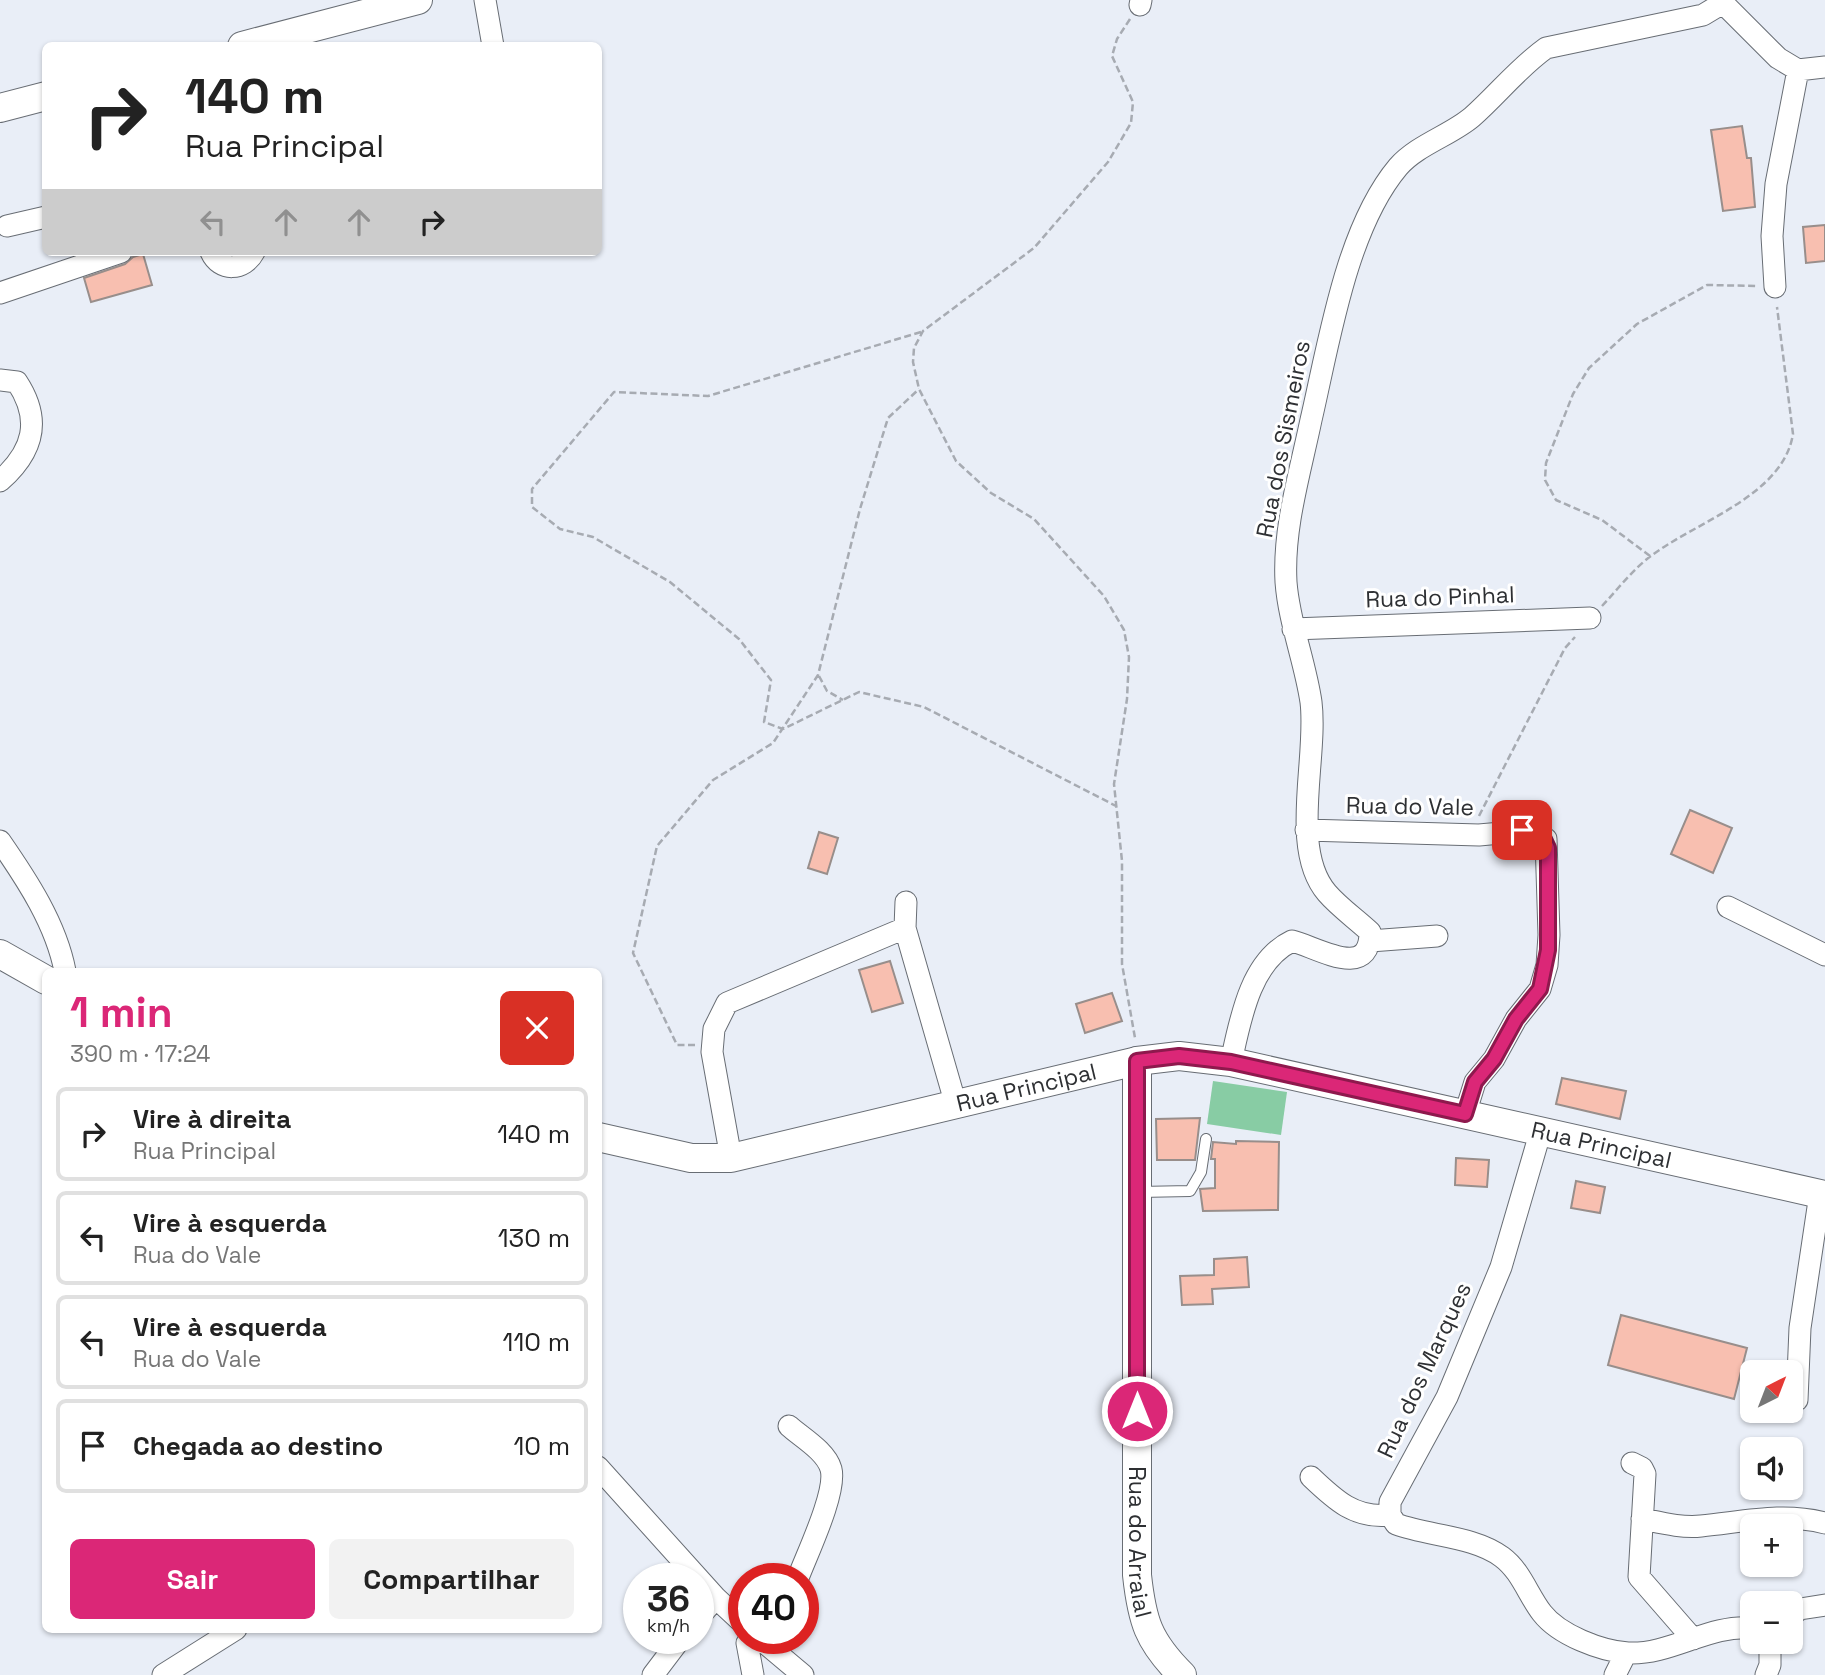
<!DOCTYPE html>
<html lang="pt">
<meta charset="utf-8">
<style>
:root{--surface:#fff;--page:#f2f2f2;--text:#222;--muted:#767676;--line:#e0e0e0;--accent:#db2777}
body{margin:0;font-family:"Space Grotesk",sans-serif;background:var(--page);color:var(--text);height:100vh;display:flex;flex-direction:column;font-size:26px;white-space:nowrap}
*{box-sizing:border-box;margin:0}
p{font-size:23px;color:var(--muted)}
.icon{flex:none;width:38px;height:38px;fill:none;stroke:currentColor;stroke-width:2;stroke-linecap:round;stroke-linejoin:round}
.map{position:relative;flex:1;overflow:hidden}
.drawer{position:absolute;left:42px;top:968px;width:560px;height:665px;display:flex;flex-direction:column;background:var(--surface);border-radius:10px;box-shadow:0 2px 5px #0004}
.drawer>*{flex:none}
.guide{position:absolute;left:42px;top:42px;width:560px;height:214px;border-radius:10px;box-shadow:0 2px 5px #0004;background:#fff;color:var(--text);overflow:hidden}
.needle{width:46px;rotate:42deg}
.tools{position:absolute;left:1740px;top:1360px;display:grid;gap:14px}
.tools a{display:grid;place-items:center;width:63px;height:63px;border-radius:10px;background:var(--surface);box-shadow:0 2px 5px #0004;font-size:35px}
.speed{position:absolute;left:623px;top:1563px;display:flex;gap:14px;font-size:35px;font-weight:700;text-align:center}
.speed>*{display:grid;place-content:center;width:91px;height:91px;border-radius:50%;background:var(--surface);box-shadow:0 2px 5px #0004;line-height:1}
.speed small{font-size:18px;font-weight:400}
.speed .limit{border:10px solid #d22;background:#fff;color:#111}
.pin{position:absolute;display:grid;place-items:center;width:60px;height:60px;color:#fff;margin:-30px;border-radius:14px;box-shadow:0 4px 10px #0006}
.me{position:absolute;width:77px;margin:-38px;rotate:0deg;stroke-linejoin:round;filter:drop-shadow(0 0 5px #0008)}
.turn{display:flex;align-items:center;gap:24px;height:147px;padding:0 28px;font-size:32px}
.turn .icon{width:91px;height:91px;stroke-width:2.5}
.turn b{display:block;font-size:49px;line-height:60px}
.lanes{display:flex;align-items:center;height:66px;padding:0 28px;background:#0003;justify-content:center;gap:35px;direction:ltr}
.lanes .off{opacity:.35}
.round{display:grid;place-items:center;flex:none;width:74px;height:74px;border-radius:10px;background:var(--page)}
.head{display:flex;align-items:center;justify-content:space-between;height:119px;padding:0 28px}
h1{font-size:42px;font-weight:800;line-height:52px;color:var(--accent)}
.cta{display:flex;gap:14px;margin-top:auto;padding:14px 28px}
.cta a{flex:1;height:80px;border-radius:10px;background:var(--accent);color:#fff;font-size:28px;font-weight:800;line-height:80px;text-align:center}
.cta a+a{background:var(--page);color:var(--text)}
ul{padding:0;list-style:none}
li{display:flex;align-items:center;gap:21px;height:94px;margin:0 14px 10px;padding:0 14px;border:4px solid var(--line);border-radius:10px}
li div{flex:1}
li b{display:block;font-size:26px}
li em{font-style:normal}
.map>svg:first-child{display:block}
.green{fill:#88cca4}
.building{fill:#f8bfb0;stroke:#988e8b;stroke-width:2}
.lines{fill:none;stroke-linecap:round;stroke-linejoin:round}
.lane-casing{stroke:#686d74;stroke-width:12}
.street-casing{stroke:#686d74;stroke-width:23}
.secondary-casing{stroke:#686d74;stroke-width:30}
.path{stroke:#a7abb2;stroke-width:2.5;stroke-dasharray:7 3.5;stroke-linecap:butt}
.lane{stroke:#fff;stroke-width:10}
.street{stroke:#fff;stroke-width:21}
.secondary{stroke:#fff;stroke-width:28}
.route-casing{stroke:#8e194d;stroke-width:18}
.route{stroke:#db2777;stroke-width:12}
.labels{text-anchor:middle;stroke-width:6;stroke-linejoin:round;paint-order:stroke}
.street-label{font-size:23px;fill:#2e3033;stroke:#fff}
</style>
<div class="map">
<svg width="1825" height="1675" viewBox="0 0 1825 1675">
<rect width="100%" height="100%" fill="#e9eef7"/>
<path class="green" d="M1213,1081L1287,1092L1281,1135L1207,1124Z"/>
<path class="building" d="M1742,126L1747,158H1751L1755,207L1723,211L1711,130Z
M1825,225V261L1806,263L1803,227Z
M143,254L152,285L91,302L84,278L125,264L133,257Z
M1690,810L1732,828L1713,873L1671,854Z
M819,832L838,838L827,874L808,868Z
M890,961L903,1003L872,1012L859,970Z
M1112,993L1122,1021L1085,1033L1076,1004Z
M1562,1078L1626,1091L1620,1119L1556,1104Z
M1200,1118L1195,1160H1157L1156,1119Z
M1236,1141L1279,1142L1278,1210L1203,1211L1200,1189L1215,1188V1159H1211L1213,1142L1236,1144Z
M1456,1158L1489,1160L1487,1187L1455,1185Z
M1576,1181L1605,1187L1600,1213L1571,1208Z
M1247,1257L1249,1287L1212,1289L1213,1304L1182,1305L1180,1276L1214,1275V1259Z
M1621,1315L1747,1348L1734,1399L1608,1365Z"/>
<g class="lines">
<defs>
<path id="lane" d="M1139,1192L1190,1191L1201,1172L1206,1139"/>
<path id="street" d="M485,0L493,46
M1723,3L1778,58L1798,70L1825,67
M1140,5L1141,0
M7,226L46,217
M211,252C220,272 244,271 254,252
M1775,287L1772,236L1776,184L1798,70
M0,293L121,252
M0,380L17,382C42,420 34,451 0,481
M1293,629L1590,618
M1306,830L1479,835L1534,830L1546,839L1549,935L1547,965L1540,989L1516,1019L1494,1059L1475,1082L1465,1114
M0,841C27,880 56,924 65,971
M906,902L905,928L956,1105
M1728,907L1825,955
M1370,941L1437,936
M1231,1062C1240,1021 1250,961 1292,941C1315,946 1370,982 1370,932C1356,919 1339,907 1327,893C1289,849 1318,758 1311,702C1305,661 1289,623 1286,582C1283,528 1300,473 1311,420C1329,343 1346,229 1398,167C1417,145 1451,135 1472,117C1498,94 1518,68 1546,48L1703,15L1723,3L1721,0
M1541,1130L1501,1267L1447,1397L1390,1502V1515L1396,1524C1428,1536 1474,1536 1502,1557C1521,1571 1528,1595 1542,1613C1559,1635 1601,1651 1628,1653C1671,1655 1709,1624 1752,1628
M731,1158L712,1052L714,1029L727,1003L905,928
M1797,1400L1800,1328L1820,1194
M789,1426C801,1437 826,1451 831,1469C837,1492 807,1554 798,1578
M1632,1463L1642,1468L1645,1474L1639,1577L1693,1639
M598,1467L716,1598L744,1624
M1311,1477C1335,1500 1355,1519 1390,1515
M1642,1519C1662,1523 1682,1528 1701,1526C1743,1522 1783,1512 1825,1523
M1790,1616L1800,1609L1825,1605
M698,1618L716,1598
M751,1638L747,1643L753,1675
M759,1638L803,1675
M163,1675L236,1629
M653,1675L681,1638
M1615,1675L1626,1653
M1766,1675L1770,1665V1642"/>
<g id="secondary">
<path d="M242,46L418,0"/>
<path d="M0,108L46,96"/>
<path d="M0,954L46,980"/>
<path id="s1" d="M1137,1061V1575C1142,1621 1148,1641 1182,1675"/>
<path id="s2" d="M598,1137L691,1158H731L1137,1061L1179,1056L1231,1062L1825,1195"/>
</g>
</defs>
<use href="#lane" class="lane-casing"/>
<use href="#street" class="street-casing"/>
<use href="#secondary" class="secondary-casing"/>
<path class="path" d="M1130,19L1117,39L1112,56L1133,102L1131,123L1108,162L1034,248L923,331L914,348L913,362L919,389L956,461L991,493L1034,519L1104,596L1124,630L1129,657L1127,699L1114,784L1122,861V964L1135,1038
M921,332L708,396L614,392L532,489V507L560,529L593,537L670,582L739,639L771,680L764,722L783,729L859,692L924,707L1116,806
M1650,556L1602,520L1556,500L1545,480L1546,463L1573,394L1589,368L1637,324L1707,285L1757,286
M1602,606C1618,589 1633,569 1651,556C1697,521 1783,496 1793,434L1777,307
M819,676L827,691L843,700
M1479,816L1565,648L1575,637
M695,1045H677L633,953L657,846L713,780L773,743L818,675L860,509L888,418L919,389"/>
<use href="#lane" class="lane"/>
<use href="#street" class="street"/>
<use href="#secondary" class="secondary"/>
</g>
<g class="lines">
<defs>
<path id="route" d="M1137,1411V1061L1179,1056L1231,1062L1465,1114L1475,1082L1494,1059L1516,1019L1540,989L1548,950V848L1541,833L1522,830"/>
</defs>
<use href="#route" class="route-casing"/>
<use href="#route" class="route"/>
</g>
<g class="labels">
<g class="street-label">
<text transform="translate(1283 439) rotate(-79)" y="8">Rua dos Sismeiros</text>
<text transform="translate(1440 597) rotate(-2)" y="8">Rua do Pinhal</text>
<text transform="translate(1410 806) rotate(1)" y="8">Rua do Vale</text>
<text dy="8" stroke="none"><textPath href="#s2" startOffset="439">Rua Principal</textPath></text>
<text dy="8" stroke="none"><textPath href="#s2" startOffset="1027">Rua Principal</textPath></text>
<text transform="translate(1424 1370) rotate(-65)" y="8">Rua dos Marques</text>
<text dy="8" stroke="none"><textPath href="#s1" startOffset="481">Rua do Arraial</textPath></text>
</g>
</g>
</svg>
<div class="tools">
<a><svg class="needle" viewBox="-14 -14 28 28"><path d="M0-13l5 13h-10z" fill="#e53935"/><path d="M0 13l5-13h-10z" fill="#767676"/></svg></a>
<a><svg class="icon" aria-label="sound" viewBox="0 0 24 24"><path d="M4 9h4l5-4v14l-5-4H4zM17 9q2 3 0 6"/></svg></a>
<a>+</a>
<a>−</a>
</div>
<div class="speed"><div>36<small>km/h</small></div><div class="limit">40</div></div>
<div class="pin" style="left:1522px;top:830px;background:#d93025"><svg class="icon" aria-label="arrive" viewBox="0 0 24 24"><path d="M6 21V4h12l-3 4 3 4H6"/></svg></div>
<svg class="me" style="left:1137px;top:1411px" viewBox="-20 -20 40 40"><circle r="17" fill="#db2777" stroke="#fff" stroke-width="3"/><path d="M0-11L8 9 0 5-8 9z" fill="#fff"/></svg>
<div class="guide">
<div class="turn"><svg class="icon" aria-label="right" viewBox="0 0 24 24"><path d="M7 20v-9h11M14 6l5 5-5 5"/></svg><div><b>140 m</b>Rua Principal</div></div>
<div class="lanes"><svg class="icon off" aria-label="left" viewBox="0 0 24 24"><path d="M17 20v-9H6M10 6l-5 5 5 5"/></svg><svg class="icon off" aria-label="ahead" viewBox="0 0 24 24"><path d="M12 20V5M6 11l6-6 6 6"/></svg><svg class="icon off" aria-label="ahead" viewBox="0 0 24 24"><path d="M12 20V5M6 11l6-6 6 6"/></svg><svg class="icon" aria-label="right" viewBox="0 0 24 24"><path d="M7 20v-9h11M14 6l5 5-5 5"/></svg></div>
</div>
<section class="drawer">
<div class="head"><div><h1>1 min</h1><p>390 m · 17:24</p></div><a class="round" style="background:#d93025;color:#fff"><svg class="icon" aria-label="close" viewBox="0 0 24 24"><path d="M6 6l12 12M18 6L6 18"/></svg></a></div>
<ul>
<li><svg class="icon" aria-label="right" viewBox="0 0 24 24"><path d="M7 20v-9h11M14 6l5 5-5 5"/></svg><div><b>Vire à direita</b><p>Rua Principal</p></div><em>140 m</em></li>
<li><svg class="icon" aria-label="left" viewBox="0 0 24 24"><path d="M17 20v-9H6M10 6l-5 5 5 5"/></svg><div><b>Vire à esquerda</b><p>Rua do Vale</p></div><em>130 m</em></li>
<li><svg class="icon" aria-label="left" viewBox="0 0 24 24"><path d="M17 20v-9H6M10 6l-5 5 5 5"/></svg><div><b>Vire à esquerda</b><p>Rua do Vale</p></div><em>110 m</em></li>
<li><svg class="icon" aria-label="arrive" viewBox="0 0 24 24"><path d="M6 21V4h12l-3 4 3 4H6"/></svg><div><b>Chegada ao destino</b></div><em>10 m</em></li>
</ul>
<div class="cta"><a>Sair</a><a>Compartilhar</a></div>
</section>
</div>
